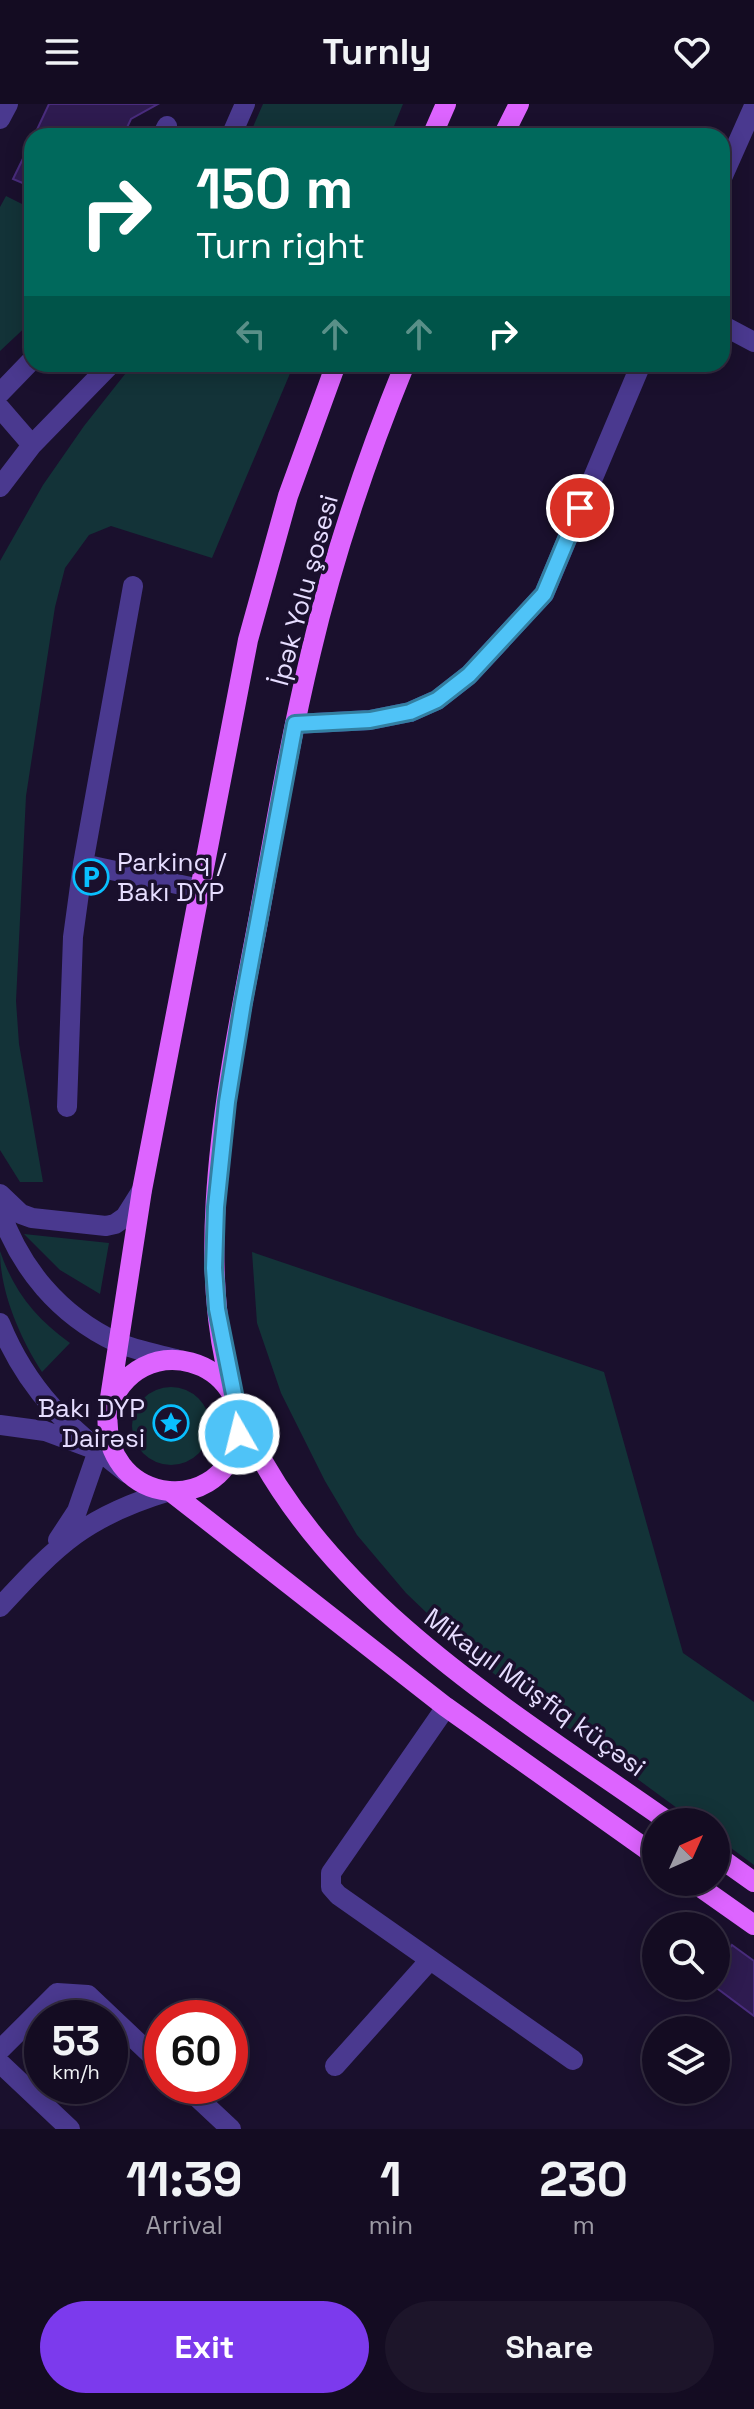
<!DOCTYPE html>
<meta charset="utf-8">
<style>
:root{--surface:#140c22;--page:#1d152a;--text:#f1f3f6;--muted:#9d9ba5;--line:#332c40;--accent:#7c3aed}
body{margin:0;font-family:"Space Grotesk",sans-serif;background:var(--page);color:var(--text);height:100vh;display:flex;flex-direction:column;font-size:30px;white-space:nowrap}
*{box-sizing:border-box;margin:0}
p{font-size:26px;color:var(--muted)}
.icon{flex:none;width:44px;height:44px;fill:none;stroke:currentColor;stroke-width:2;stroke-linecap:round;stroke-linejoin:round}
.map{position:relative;height:2025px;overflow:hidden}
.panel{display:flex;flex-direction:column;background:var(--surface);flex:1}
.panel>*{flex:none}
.top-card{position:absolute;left:24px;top:24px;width:706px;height:244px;border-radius:24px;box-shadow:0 4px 20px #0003,0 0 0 2px var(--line);background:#00695c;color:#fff;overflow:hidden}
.needle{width:52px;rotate:45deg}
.tools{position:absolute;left:642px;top:1704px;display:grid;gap:16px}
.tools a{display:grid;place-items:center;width:88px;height:88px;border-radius:50%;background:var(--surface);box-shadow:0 4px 20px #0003,0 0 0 2px var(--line);font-size:40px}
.speed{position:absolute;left:24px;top:1896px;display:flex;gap:16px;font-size:40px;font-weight:700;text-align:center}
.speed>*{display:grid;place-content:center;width:104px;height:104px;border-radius:50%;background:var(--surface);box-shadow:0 4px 20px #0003,0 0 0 2px var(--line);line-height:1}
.speed small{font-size:20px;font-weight:400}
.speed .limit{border:12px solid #d22;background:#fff;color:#111}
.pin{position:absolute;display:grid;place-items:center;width:68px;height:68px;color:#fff;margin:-34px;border:4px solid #fff;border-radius:50%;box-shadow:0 2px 8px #0007}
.me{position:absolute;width:88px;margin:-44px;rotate:352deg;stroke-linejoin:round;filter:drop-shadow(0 0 6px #0008)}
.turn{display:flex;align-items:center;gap:28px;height:168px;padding:0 40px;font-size:36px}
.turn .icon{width:104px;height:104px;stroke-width:2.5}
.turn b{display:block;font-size:56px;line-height:68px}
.lanes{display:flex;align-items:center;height:76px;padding:0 40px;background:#0003;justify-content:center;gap:40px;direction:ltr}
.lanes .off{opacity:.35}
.eta{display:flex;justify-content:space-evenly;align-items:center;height:136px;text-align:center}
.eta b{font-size:48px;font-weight:700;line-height:56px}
.button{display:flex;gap:16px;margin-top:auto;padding:16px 40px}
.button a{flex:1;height:92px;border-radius:48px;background:var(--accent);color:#fff;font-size:32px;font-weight:700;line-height:92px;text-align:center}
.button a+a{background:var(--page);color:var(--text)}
header{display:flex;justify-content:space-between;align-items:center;height:104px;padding:0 40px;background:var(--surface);font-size:36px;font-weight:700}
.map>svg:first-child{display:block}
.green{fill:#133338}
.building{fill:#2e1b50;stroke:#492c7d;stroke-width:2}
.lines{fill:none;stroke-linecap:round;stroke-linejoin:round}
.minor{stroke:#4a398f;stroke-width:20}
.major{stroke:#dd64ff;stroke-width:20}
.route-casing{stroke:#337fa1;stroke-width:20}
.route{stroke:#4fc3f7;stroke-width:14}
.labels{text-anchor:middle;stroke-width:7;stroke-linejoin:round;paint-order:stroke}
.street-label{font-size:26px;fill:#e6ddff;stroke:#1a102d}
.poi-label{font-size:26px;fill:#e6ddff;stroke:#1a102d;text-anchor:start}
</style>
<header><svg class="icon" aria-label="menu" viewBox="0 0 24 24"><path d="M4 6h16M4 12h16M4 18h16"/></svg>Turnly<svg class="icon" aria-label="heart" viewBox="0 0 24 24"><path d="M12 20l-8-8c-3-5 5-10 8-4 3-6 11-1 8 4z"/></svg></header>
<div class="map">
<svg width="754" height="2025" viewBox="0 0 754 2025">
<rect width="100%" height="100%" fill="#1a102d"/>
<path class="green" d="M263,0H403L390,32H249Z
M6,92L32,105V217L0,247V103Z
M133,260H294L212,454L111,422L89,431L65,464L55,503L26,692L16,897L19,940L43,1078H20L0,1046V457L43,381L84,322Z
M24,1130L109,1139L100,1190L60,1166Z
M0,1147C13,1186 36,1215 70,1239L42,1268C20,1234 0,1188 0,1147Z
M252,1148L604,1268L683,1549L754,1598V1761L716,1733V1718H696L478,1558L406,1489L357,1431L325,1377L281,1289L257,1219Z
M132 1322a39 39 0 1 1 78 0a39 39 0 1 1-78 0Z"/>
<path class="building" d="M49,0H158L131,15L123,32H34Z
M32,36V83L13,75Z
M732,1841L754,1857V1912L714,1882H716V1863Z"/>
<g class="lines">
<path class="minor" d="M0,15L8,0
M162,32L167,22
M231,32L245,0
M722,74L754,2
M722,221L754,238
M0,289L32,256
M0,304L32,341
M0,383L32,341L111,260
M295,620L370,616L410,608L437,596L469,571L544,490L641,260
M83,760L200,785
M67,1003L73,833L83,760L133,482
M0,1090L21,1110L32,1114L106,1122L115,1120L125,1113L142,1086
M0,1106C20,1164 59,1211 116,1238C134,1246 156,1250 176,1255
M0,1219C28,1288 69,1324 127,1369
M0,1321L45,1327L88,1343
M58,1436L77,1407L101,1338
M0,1503C58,1440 86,1412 170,1387
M446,1603L331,1769V1783L338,1791L573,1956
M0,1946L57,1889L88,1891L162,1961
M0,1959L70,2025
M335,1962L430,1856
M185,1982L231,2025"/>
<path class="major" d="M432,32L446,0
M503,32L519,0
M405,260C367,353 334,450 311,548C290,635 275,724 259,812C230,967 179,1189 251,1335C334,1503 520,1613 669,1718
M108,1307C138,1218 256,1257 237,1336C218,1417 99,1398 108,1307L142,1086L248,536L288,392L336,260
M170,1387L446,1603L656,1752
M716,1751L754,1778
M693,1778L754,1821"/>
</g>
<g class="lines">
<defs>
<path id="route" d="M239,1330L238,1310L217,1205L214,1164L216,1103L227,998L243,899L295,620L370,616L410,608L437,596L469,571L544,490L580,404"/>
</defs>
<use href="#route" class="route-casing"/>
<use href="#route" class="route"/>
</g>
<defs>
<symbol id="parking-ring" viewBox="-11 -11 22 22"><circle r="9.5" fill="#1a102d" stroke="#09bfff" stroke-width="1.5"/><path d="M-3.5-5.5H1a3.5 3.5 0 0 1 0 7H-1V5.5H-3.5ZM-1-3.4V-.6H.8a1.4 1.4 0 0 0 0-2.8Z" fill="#09bfff"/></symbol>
<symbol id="sight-ring" viewBox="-11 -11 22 22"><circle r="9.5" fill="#1a102d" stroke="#09bfff" stroke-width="1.5"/><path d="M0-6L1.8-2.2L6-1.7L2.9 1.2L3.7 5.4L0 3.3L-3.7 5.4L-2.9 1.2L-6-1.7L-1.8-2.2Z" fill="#09bfff"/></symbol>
</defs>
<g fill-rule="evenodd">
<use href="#parking-ring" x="71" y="753" width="40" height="40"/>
<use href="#sight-ring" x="151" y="1299" width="40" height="40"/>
</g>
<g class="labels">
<g class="street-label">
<text transform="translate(304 486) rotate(-75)" y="9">İpək Yolu şosesi</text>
<text transform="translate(535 1588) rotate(36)" y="9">Mikayıl Müşfiq küçəsi</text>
</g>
<g class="poi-label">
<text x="117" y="767">Parkinq /<tspan x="117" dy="30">Bakı DYP</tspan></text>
<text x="145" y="1313" text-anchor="end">Bakı DYP<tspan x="145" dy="30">Dairəsi</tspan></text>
</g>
</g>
</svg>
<div class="tools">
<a><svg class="needle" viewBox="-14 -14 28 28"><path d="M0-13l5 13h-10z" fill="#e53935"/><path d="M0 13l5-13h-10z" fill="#9d9ba5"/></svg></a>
<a><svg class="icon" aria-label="search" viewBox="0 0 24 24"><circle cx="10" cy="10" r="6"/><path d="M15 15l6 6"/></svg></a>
<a><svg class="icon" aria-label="layers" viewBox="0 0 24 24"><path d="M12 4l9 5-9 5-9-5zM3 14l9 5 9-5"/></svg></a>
</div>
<div class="speed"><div>53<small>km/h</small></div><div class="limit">60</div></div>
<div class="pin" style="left:580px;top:404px;background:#d93025"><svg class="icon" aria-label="arrive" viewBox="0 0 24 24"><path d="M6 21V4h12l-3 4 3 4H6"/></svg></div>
<svg class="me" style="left:239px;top:1330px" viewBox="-20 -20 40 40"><circle r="17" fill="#4fc3f7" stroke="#fff" stroke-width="3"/><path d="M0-11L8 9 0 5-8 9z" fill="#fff"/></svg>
<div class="top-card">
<div class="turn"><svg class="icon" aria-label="right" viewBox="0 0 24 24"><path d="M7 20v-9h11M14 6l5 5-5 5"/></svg><div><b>150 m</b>Turn right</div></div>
<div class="lanes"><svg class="icon off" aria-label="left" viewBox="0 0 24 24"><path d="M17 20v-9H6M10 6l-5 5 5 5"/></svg><svg class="icon off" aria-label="ahead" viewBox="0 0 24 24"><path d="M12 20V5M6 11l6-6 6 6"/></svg><svg class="icon off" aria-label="ahead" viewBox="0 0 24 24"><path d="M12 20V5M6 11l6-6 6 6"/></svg><svg class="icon" aria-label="right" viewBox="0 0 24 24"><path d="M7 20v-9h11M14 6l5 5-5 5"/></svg></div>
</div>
</div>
<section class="panel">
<div class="eta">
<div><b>11:39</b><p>Arrival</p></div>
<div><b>1</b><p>min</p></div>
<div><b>230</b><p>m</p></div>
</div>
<div class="button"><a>Exit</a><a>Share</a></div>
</section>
